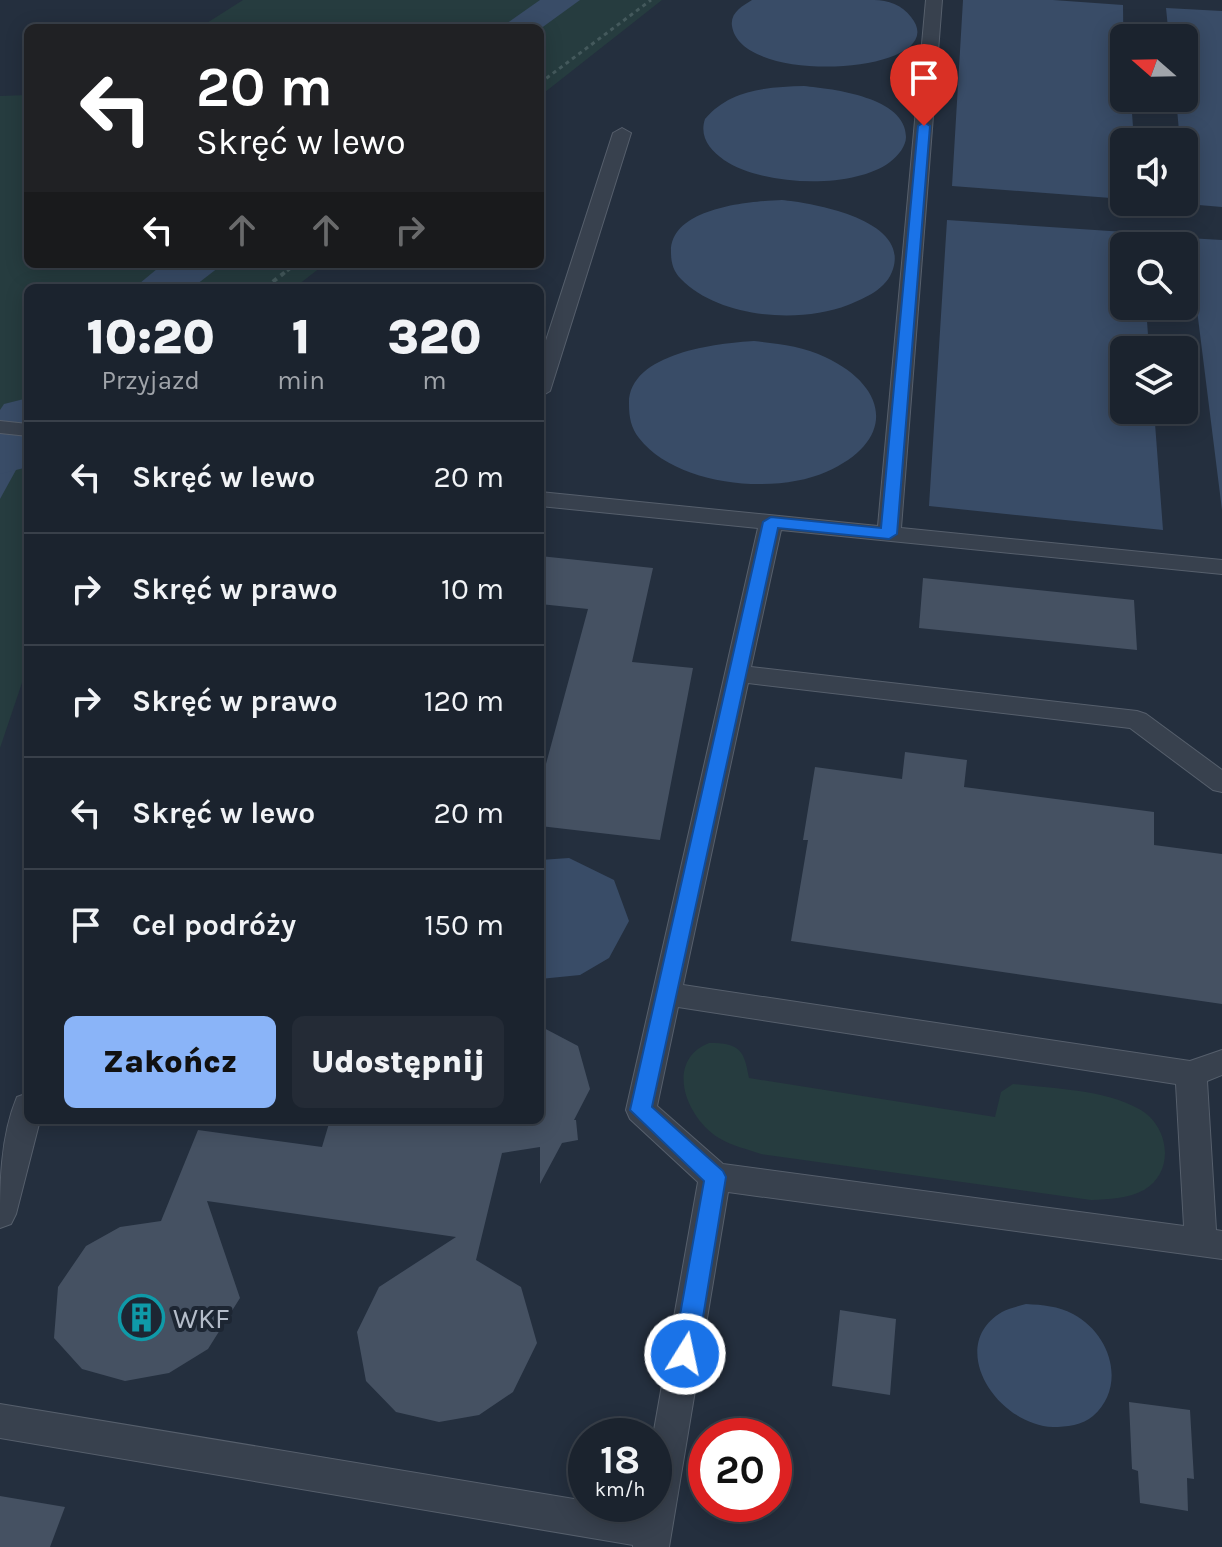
<!DOCTYPE html>
<html lang="pl">
<meta charset="utf-8">
<style>
:root{--surface:#1b232e;--page:#242b36;--text:#f1f3f6;--muted:#a0a4aa;--line:#39404a;--accent:#8ab4f8}
body{margin:0;font-family:Karla,sans-serif;background:var(--page);color:var(--text);height:100vh;display:flex;flex-direction:column;font-size:30px;white-space:nowrap}
*{box-sizing:border-box;margin:0}
p{font-size:26px;color:var(--muted)}
.icon{flex:none;width:44px;height:44px;fill:none;stroke:currentColor;stroke-width:2;stroke-linecap:round;stroke-linejoin:round}
.map{position:relative;flex:1;overflow:hidden}
.sheet{position:absolute;left:24px;top:284px;width:520px;height:840px;display:flex;flex-direction:column;background:var(--surface);border-radius:12px;box-shadow:0 4px 20px #0003,0 0 0 2px var(--line)}
.sheet>*{flex:none}
.hud{position:absolute;left:24px;top:24px;width:520px;height:244px;border-radius:12px;box-shadow:0 4px 20px #0003,0 0 0 2px var(--line);background:#202124;color:#fff;overflow:hidden}
.needle{width:52px;rotate:290deg}
.tools{position:absolute;left:1110px;top:24px;display:grid;gap:16px}
.tools a{display:grid;place-items:center;width:88px;height:88px;border-radius:12px;background:var(--surface);box-shadow:0 4px 20px #0003,0 0 0 2px var(--line);font-size:40px}
.speed{position:absolute;left:568px;top:1418px;display:flex;gap:16px;font-size:40px;font-weight:700;text-align:center}
.speed>*{display:grid;place-content:center;width:104px;height:104px;border-radius:50%;background:var(--surface);box-shadow:0 4px 20px #0003,0 0 0 2px var(--line);line-height:1}
.speed small{font-size:20px;font-weight:400}
.speed .limit{border:12px solid #d22;background:#fff;color:#111}
.pin{position:absolute;display:grid;place-items:center;width:68px;height:68px;color:#fff;margin:-82px -34px;border-radius:50% 50% 50% 0;rotate:-45deg;box-shadow:0 0 8px #0007}
.pin .icon{rotate:45deg}
.me{position:absolute;width:88px;margin:-44px;rotate:10deg;stroke-linejoin:round;filter:drop-shadow(0 0 6px #0008)}
.turn{display:flex;align-items:center;gap:28px;height:168px;padding:0 40px;font-size:36px}
.turn .icon{width:104px;height:104px;stroke-width:2.5}
.turn b{display:block;font-size:56px;line-height:68px}
.lanes{display:flex;align-items:center;height:76px;padding:0 40px;background:#0003;justify-content:center;gap:40px;direction:ltr}
.lanes .off{opacity:.35}
.eta{display:flex;justify-content:space-evenly;align-items:center;height:136px;text-align:center}
.eta b{font-size:48px;font-weight:800;line-height:56px}
.action{display:flex;gap:16px;margin-top:auto;padding:16px 40px}
.action a{flex:1;height:92px;border-radius:12px;background:var(--accent);color:#111;font-size:32px;font-weight:800;line-height:92px;text-align:center}
.action a+a{background:var(--page);color:var(--text)}
ul{padding:0;list-style:none}
li{display:flex;align-items:center;gap:24px;height:112px;padding:0 40px;border-top:2px solid var(--line)}
li div{flex:1}
li b{display:block;font-size:30px}
li em{font-style:normal}
.map>svg:first-child{display:block}
.green{fill:#263c3f}
.water{fill:#394c67}
.lines{fill:none;stroke-linecap:round;stroke-linejoin:round}
.river{fill:#394c67;fill-rule:evenodd}
.building{fill:#455162}
.lane-casing{stroke:#565f6c;stroke-width:2}
.path-far1{stroke:#44595c;stroke-width:3;stroke-dasharray:4 4;stroke-linecap:butt}
.path{stroke:#44595c;stroke-width:4;stroke-dasharray:5 5;stroke-linecap:butt}
.lane{fill:#38414e;fill-rule:evenodd}
.route{fill:#1a73e8;stroke:#114b97;stroke-width:2}
.labels{text-anchor:middle;stroke-width:8;stroke-linejoin:round;paint-order:stroke}
.near-poi-label{font-size:28px;fill:#b4bcc9;stroke:#1d2633;text-anchor:start}
</style>
<div class="map">
<svg width="1222" height="1547" viewBox="0 0 1222 1547">
<rect width="100%" height="100%" fill="#242f3e"/>
<path class="green" d="M243,0H662L540,96V28H199Z
M28,95V264H325L294,288H28V665L0,748V96Z
M709,1043C740,1043 744,1050 749,1078L995,1117L1001,1092L1013,1084C1053,1089 1103,1089 1139,1109C1169,1125 1176,1171 1144,1190C1127,1199 1110,1199 1091,1200L761,1154C747,1149 732,1146 719,1138C686,1118 664,1061 709,1043Z"/>
<path class="water" d="M540,0H580L540,29L500,28Z
M752,0C793,0 833,0 874,0C888,0 902,5 911,17C957,73 741,89 732,26C730,13 742,6 752,0Z
M963,0H1053L1123,5L1124,98H1131L1134,142H1124V199L952,186Z
M1166,8L1222,11V207L1187,204L1184,142H1180L1176,98H1184V38H1169Z
M804,86C833,89 906,97 906,137C906,146 898,156 890,162C853,190 762,186 724,160C710,150 699,137 705,119C730,89 768,87 804,86Z
M782,200C812,203 909,219 893,269C887,289 865,298 848,305C799,324 719,318 681,279C673,271 671,262 671,252C670,207 752,201 782,200Z
M947,220L1140,233L1141,246H1124V306H1146L1149,350H1124V410H1154L1163,530L929,506Z
M1188,238L1222,240V510Z
M163,264H223L192,288H134Z
M754,341C778,344 803,346 825,357C891,388 895,442 826,472C774,495 676,486 639,438C631,428 629,417 629,404C628,353 718,343 754,341Z
M0,445L27,450L0,499Z
M569,858L614,880L629,921L609,958L580,975L540,979V860Z
M1026,1304C1043,1305 1058,1306 1073,1314C1111,1334 1127,1386 1093,1416C1083,1425 1066,1427 1053,1427C995,1424 946,1345 1002,1312C1009,1308 1019,1306 1026,1304Z"/>
<g class="lines">
<path class="river" d="M28,398V463L24,468L0,474V410L4,404Z"/>
</g>
<path class="building" d="M540,556L653,568L632,662L693,668L660,840L540,826V786L588,609L540,604Z
M923,578L1134,600L1137,650L919,628Z
M905,752L967,760L964,787L1154,812V845L1222,854V1004L791,941L808,840H803L815,767L902,779Z
M540,1026L578,1046L590,1089L574,1120H576L578,1140L562,1143L540,1184V1147L502,1153L476,1260L521,1287L537,1343L513,1392L479,1415L439,1422L396,1412L366,1381L357,1332L379,1287L456,1237L207,1201L240,1298L208,1349L169,1373L125,1381L82,1369L54,1338L58,1287L86,1246L120,1227L161,1221L198,1130L322,1147L330,1120H540Z
M840,1310L896,1319L890,1395L832,1386Z
M1129,1402L1190,1410L1194,1479L1187,1478L1188,1511L1140,1503L1138,1471L1132,1469Z
M0,1496L65,1507L50,1547H0Z"/>
<g class="lines">
<defs>
<path id="lane" d="M926,0H942L901,528L1222,560V574L781,530L751,667L1137,711L1146,714L1222,770V792L1213,790L1130,728L748,683L683,985L1190,1061L1222,1050V1075L1207,1081L1216,1230L1222,1231V1259L728,1192L669,1547H633V1545L0,1438V1404L586,1501V1504L639,1510L640,1504H654L653,1436L698,1182L630,1119L626,1110L758,528L540,506V492L878,526ZM678,1007L1176,1084L1184,1226L723,1164L657,1106Z
M622,128L631,133L550,391L540,397V359L613,133Z
M0,421L28,424V436L0,433Z
M28,1093V1120H40L16,1214L11,1224L0,1228C0,1184 0,1138 17,1097Z"/>
</defs>
<use href="#lane" class="lane-casing"/>
<path class="path-far1" d="M540,83L651,0
M287,271L296,264"/>
<path class="path" d="M265,288L289,269"/>
<use href="#lane" class="lane"/>
</g>
<path class="route" d="M924,122L930,126L897,534L889,539L778,528L652,1107L723,1171L726,1177L697,1354L693,1361L685,1365L676,1361L673,1354L704,1181L630,1110L763,522L771,517L881,528L918,126Z"/>
<defs>
<symbol id="building-ring" viewBox="-11 -11 22 22"><circle r="9.5" fill="#1d2633" stroke="#0f9aa8" stroke-width="1.5"/><path d="M-4-6H4V6H1V3H-1V6H-4ZM-2.5-4.3h1.7v1.8h-1.7ZM.8-4.3h1.7v1.8H.8ZM-2.5-1h1.7V.8h-1.7ZM.8-1h1.7V.8H.8Z" fill="#0f9aa8"/></symbol>
</defs>
<g fill-rule="evenodd">
<use href="#building-ring" x="116" y="1292" width="51" height="51"/>
</g>
<g class="labels">
<g class="near-poi-label">
<text x="173" y="1328">WKF</text>
</g>
</g>
</svg>
<div class="tools">
<a><svg class="needle" viewBox="-14 -14 28 28"><path d="M0-13l5 13h-10z" fill="#e53935"/><path d="M0 13l5-13h-10z" fill="#a0a4aa"/></svg></a>
<a><svg class="icon" aria-label="sound" viewBox="0 0 24 24"><path d="M4 9h4l5-4v14l-5-4H4zM17 9q2 3 0 6"/></svg></a>
<a><svg class="icon" aria-label="search" viewBox="0 0 24 24"><circle cx="10" cy="10" r="6"/><path d="M15 15l6 6"/></svg></a>
<a><svg class="icon" aria-label="layers" viewBox="0 0 24 24"><path d="M12 4l9 5-9 5-9-5zM3 14l9 5 9-5"/></svg></a>
</div>
<div class="speed"><div>18<small>km/h</small></div><div class="limit">20</div></div>
<div class="pin" style="left:924px;top:126px;background:#d93025"><svg class="icon" aria-label="arrive" viewBox="0 0 24 24"><path d="M6 21V4h12l-3 4 3 4H6"/></svg></div>
<svg class="me" style="left:685px;top:1354px" viewBox="-20 -20 40 40"><circle r="17" fill="#1a73e8" stroke="#fff" stroke-width="3"/><path d="M0-11L8 9 0 5-8 9z" fill="#fff"/></svg>
<div class="hud">
<div class="turn"><svg class="icon" aria-label="left" viewBox="0 0 24 24"><path d="M17 20v-9H6M10 6l-5 5 5 5"/></svg><div><b>20 m</b>Skręć w lewo</div></div>
<div class="lanes"><svg class="icon" aria-label="left" viewBox="0 0 24 24"><path d="M17 20v-9H6M10 6l-5 5 5 5"/></svg><svg class="icon off" aria-label="ahead" viewBox="0 0 24 24"><path d="M12 20V5M6 11l6-6 6 6"/></svg><svg class="icon off" aria-label="ahead" viewBox="0 0 24 24"><path d="M12 20V5M6 11l6-6 6 6"/></svg><svg class="icon off" aria-label="right" viewBox="0 0 24 24"><path d="M7 20v-9h11M14 6l5 5-5 5"/></svg></div>
</div>
<section class="sheet">
<div class="eta">
<div><b>10:20</b><p>Przyjazd</p></div>
<div><b>1</b><p>min</p></div>
<div><b>320</b><p>m</p></div>
</div>
<ul>
<li><svg class="icon" aria-label="left" viewBox="0 0 24 24"><path d="M17 20v-9H6M10 6l-5 5 5 5"/></svg><div><b>Skręć w lewo</b></div><em>20 m</em></li>
<li><svg class="icon" aria-label="right" viewBox="0 0 24 24"><path d="M7 20v-9h11M14 6l5 5-5 5"/></svg><div><b>Skręć w prawo</b></div><em>10 m</em></li>
<li><svg class="icon" aria-label="right" viewBox="0 0 24 24"><path d="M7 20v-9h11M14 6l5 5-5 5"/></svg><div><b>Skręć w prawo</b></div><em>120 m</em></li>
<li><svg class="icon" aria-label="left" viewBox="0 0 24 24"><path d="M17 20v-9H6M10 6l-5 5 5 5"/></svg><div><b>Skręć w lewo</b></div><em>20 m</em></li>
<li><svg class="icon" aria-label="arrive" viewBox="0 0 24 24"><path d="M6 21V4h12l-3 4 3 4H6"/></svg><div><b>Cel podróży</b></div><em>150 m</em></li>
</ul>
<div class="action"><a>Zakończ</a><a>Udostępnij</a></div>
</section>
</div>
